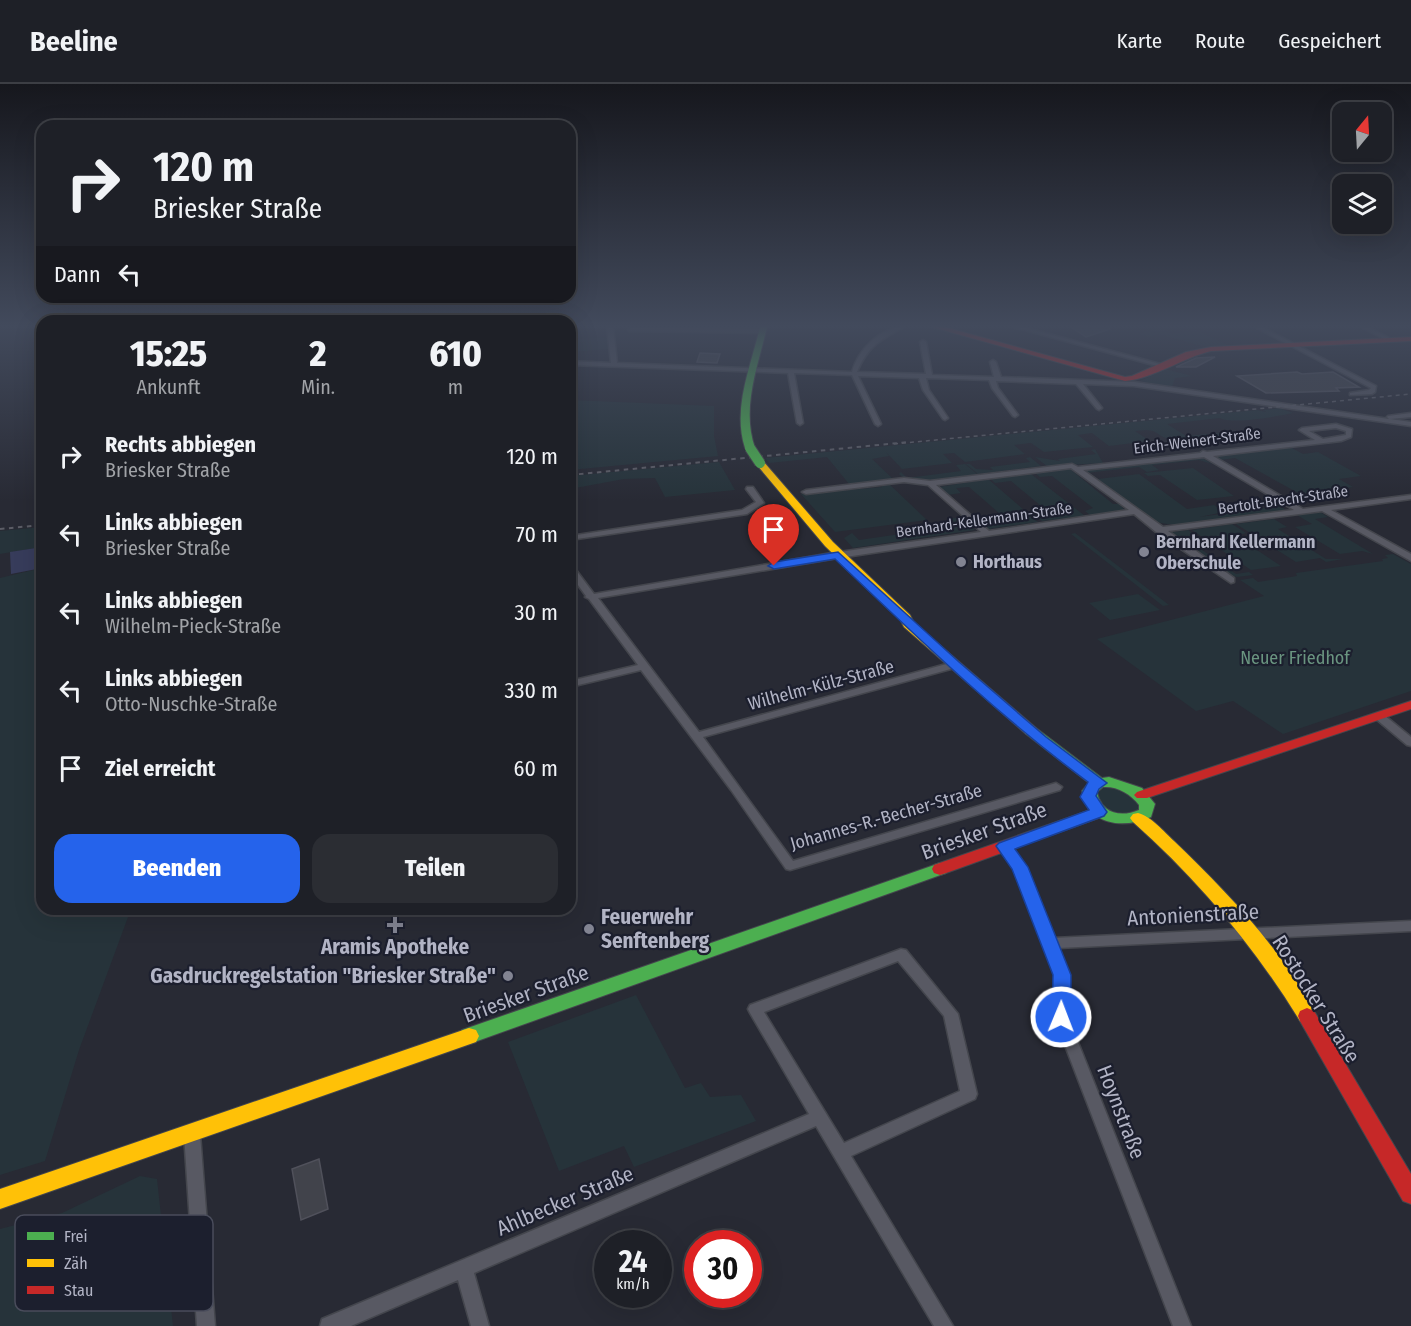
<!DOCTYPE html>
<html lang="de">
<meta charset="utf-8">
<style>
:root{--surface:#1e2027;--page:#2b2d33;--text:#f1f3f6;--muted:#a1a3a7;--line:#3c3e44;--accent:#2563eb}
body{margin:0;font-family:"Fira Sans Condensed",sans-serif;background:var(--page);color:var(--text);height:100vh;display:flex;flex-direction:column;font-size:22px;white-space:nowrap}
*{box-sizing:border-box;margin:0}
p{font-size:20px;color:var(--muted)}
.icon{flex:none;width:33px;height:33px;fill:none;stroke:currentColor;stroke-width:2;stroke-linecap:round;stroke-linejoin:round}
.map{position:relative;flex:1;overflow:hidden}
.drawer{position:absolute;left:36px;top:231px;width:540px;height:600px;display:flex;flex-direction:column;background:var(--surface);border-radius:18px;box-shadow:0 6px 24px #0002,0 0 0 2px var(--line)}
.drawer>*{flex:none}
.top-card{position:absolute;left:36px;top:36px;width:540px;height:183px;border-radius:18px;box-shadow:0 6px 24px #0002,0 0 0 2px var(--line);background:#1e2027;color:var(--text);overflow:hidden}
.needle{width:39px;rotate:18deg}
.tools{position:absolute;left:1332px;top:18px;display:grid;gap:12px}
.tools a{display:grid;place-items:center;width:60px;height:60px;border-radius:12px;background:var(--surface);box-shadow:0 6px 24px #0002,0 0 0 2px var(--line);font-size:30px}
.speed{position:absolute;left:594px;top:1146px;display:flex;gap:12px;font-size:30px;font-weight:700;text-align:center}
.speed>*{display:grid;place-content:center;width:78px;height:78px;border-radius:50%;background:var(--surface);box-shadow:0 6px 24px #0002,0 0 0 2px var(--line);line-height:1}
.speed small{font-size:15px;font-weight:400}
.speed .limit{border:9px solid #d22;background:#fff;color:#111}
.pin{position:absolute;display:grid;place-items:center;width:51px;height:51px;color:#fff;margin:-62px -26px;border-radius:50% 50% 50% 0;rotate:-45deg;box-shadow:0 0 6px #0007}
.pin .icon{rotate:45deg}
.me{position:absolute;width:66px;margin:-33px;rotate:1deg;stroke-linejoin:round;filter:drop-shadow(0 0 4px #0008)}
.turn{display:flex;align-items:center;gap:21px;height:126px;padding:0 18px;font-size:27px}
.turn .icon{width:78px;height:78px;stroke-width:2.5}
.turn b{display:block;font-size:42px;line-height:51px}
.then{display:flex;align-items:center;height:57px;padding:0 18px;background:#0003;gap:12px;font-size:22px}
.eta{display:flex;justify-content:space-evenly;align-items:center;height:102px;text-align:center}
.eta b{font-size:36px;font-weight:800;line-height:42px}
.button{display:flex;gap:12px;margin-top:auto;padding:12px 18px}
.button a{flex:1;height:69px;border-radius:18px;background:var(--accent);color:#fff;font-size:24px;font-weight:800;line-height:69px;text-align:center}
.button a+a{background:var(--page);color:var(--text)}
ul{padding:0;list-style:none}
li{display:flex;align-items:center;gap:18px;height:78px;padding:0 18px}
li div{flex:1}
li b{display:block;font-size:22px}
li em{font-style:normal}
header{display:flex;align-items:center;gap:36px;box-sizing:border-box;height:84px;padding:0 30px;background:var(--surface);border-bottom:2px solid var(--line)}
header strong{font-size:28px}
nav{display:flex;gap:33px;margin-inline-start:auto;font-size:21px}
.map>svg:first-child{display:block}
.green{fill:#26333a}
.water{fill:#373c5b}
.building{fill:#41434b;stroke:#50515b;stroke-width:1.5}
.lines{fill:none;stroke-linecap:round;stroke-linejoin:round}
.street-casing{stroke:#44464d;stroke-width:3}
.fast-casing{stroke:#44464d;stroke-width:2}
.slow-casing{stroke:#44464d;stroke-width:2}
.jam-casing{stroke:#44464d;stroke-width:2}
.street{fill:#585963;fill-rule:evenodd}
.fast{fill:#4caf50;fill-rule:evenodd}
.slow{fill:#ffc107;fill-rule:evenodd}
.jam{fill:#c62828;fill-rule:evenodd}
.rail-far1{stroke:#5c5d66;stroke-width:1.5;stroke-dasharray:4 4;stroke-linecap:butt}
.rail{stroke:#5c5d66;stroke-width:2;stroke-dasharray:4.5 4.5;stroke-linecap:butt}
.fast-bridge-casing{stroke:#44464d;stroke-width:12;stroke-linecap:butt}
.fast-bridge{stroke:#4caf50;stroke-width:10}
.route{fill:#2563eb;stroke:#184099;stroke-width:1.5}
.poi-dot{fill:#828492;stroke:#1c1f2e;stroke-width:2}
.labels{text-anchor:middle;stroke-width:4.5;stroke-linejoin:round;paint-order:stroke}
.far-street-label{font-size:15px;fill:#b2b4c5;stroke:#1c1f2e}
.poi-label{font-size:18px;font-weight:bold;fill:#b2b4c5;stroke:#1c1f2e;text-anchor:start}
.park-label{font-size:18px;fill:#6a9580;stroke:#1c1f2e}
.street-label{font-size:18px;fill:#b2b4c5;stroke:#1c1f2e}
.near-street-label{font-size:21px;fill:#b2b4c5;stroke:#1c1f2e}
.near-poi-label{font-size:21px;font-weight:bold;fill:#b2b4c5;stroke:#1c1f2e;text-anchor:start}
.key{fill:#1c1f2e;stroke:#494c5b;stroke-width:1.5}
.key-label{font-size:16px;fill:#b2b4c5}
</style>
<header>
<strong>Beeline</strong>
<nav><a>Karte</a><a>Route</a><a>Gespeichert</a></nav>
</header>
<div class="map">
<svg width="1411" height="1242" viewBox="0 0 1411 1242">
<rect width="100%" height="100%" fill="#282a34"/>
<path class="green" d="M1190,243L1227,261L1206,263L1158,250L1149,253L1139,250L1148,247L1162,251L1151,246L1159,244L1173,250L1196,246Z
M608,254L609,265L570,268V255Z
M1165,285L1192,292L1175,294L1172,303L1140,297Z
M570,316L714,322V352L718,372L570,386Z
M1279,324L1293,329C1279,332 1231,341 1220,334L1167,340L1186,352L1240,347L1246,351L1185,357C1179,353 1177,356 1170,355C1152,351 1162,344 1135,347L1150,357L1109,362L1092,349L1078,351L1093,363L1044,368L1031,359L1014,361L1025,370L965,378L954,369L943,370L952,379L902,385L885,367L889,372L872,375L893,395L849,400L827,373L769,379L765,374L1257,326L1266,328L1263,326Z
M1290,363L1303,370L1318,368L1361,392L1339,395L1353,403L1300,410L1235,374L1220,376L1212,371Z
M1095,365L1103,379L1047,382L1035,373L1060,377L1058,375L1096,370L1091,366Z
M1200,372L1212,380L1199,376L1152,381L1159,386L1147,388L1139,383L1086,389L1083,387Z
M1030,373L1041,382L978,390L966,380H970L976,385L993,386L990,383L1030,378L1026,374Z
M719,378L735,406L665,413L655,394L624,395L570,405V392Z
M965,380L977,390C955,393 916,407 899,390L901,388L907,394L961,387L956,381Z
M1193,384L1234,412L1197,416L1160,391L1148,392L1144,389Z
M1070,385L1113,420H1119L1125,426L1090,431L1085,427L1093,424L1052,392L1040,393L1035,389Z
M1031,390L1085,432L1042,437L1037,433L1053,432L1011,397L995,399L991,395Z
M1139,390L1187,425L1214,421L1224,428L1199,433L1280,422L1287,427C1248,432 1190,448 1153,437L1098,395Z
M988,395L1038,438L988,445L975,434L986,432L995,440L1007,436L969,403L956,404L961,409L947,411L939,403Z
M888,399L927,436L835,448L801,410L882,403L880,400Z
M1320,428L1328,433L1315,435L1373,470L1362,467L1340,470L1295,443L1312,440L1297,431Z
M961,433L975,446L853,464L844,454L852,449L859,456L949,443L948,441L953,440L949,435Z
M1274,435L1287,443L1278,445L1326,475H1343L1326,478L1320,474L1296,478L1236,440Z
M1232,440L1246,449L1236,452L1281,482L1251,486L1192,446Z
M42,443V463L0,470V447Z
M1188,446L1202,456L1191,458L1236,490L1249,488L1253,491L1237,493L1227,490L1167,449Z
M1075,449L1169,521L1163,522L1071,450Z
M1393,470L1411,480V607L1283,650L1233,617L1196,627L1097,555L1264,512L1240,496L1253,494L1258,498L1297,492L1296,489L1383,477L1382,475L1388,474L1385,471Z
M42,484V825H131L79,966L45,1077L0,1091V494Z
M1138,510L1160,526L1110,536L1089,519Z
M1107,702L1137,712L1140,727L1126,732L1102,725L1095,707Z
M636,911L685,1004L701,999L710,1013L741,1011L756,1037L634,1083L624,1062L559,1087L508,958Z
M140,1092L157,1095L173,1242H0V1145L62,1129Z"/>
<path class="water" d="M42,463V484L11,490L10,468Z"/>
<path class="building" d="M1071,243H1109L1110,245L1086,253Z
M700,269L720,270L717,279L697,278Z
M1215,273L1196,283H1176L1196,274Z
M1297,288L1302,290L1333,288L1359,303L1336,304L1339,307L1266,309L1237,292Z
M319,1075L328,1125L301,1136L292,1085Z"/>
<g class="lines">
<defs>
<path id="street" d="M607,243H613L617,279L852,288C858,266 880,243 904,243C881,256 868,261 857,288L926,290L920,258L923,256L926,258L932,291L994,293L990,278L993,276L996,278L1001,293L1134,298L1389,335L1387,333L1388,332L1411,329V333L1390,335L1411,338V342L1134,302L1083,300L1102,324L1099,326L1097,325L1076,300L996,297L998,304L1018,331L1015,333L1013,332L992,304L989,296L926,294L929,306L948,334L945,336L943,335L923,306L919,294L858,292L881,340L878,342L875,340L852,291L794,289L803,339L800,341L797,339L788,289L570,281V277L611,279Z
M1013,243H1023L1164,281L1161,283Z
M1255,243H1262L1376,302L1375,308L1372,310L1350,311V309L1369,306L1371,304Z
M1361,243H1368L1393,256L1388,257Z
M631,244L763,245L766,247L763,249L629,247L628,246Z
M1336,340L1352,345L1351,353L1341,357L1213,372L1303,425L1411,411V415L1331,426L1411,470V477L1322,427L1168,447L1234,494V498L1231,499L1156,448L1134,430L832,475L598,514L699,648L950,579H958L959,581L958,583L703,653L793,777L1056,699L1062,703L1060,706L790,786L786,785L731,706L641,586L570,603V597L638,581L589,515L585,513L586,512L570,490V481L573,482L594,510L832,469L981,448L928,401L904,398L806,410L802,408L806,406L904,394L930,397L1072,380L1078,383L1200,369L1203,367L1207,368L1315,356L1299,346L1302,344ZM1336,344L1346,347V351L1323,355L1309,347ZM1204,373L1294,426L1163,443L1083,386ZM1071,384L1129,426L989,447L936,401Z
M747,403H753L764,419L747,430L570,456V452L742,426L756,418L746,405Z
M1380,630L1384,631L1411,653V662L1407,661L1376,635L1375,633L1376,631Z
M1004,758L1008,759L1026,783L1054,854L1411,837V847L1058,864L1069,891L1068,933L1191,1242H1173L1054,933L1055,891L1014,784L998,762L1000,759Z
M901,865L906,866L958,930L977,1010L975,1015L851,1072L953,1242H934L816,1042L474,1189L489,1242H471L458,1196L351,1242H320L322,1235L809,1030L750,929L748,925L750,921ZM898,877L944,932L960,1007L844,1059L764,928Z
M192,1043L198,1045L200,1050L215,1242H197L184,1050L186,1045Z"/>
<path id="fast" d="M760,243H767C758,282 741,324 755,364L750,367L745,364C732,324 751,282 760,243Z
M1031,643L1036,644L1102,694L1109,693L1142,704L1155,720L1151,733C1123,745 1089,742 1082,707L1089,699L1026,650L1024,647ZM1103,703C1117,702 1131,710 1139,721V726C1120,734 1101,729 1097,708Z
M940,779L946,781L948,785L946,789L469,960L462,958L459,952L462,946Z"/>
<path id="slow" d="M757,377H763L833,458L910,531L914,539L1036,644L1038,647L1036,650H1026L904,543L900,535L825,462L757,381Z
M1138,729C1151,732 1164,748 1174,757C1226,807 1284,867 1316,932L1314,937L1307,940L1300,937C1254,862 1199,797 1133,738L1130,734L1133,730Z
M469,944L476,946L479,952L476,958L0,1125V1105Z"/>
<path id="jam" d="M932,243H945L1125,293L1132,292L1186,268L1211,263L1411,253V257L1211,267C1182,274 1155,294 1125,297Z
M1411,617V625L1147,714H1137L1134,711L1137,708Z
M1099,723L1104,724L1107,728L1104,732L946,789L940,791L934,789L932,785L934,781Z
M1307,924L1314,927L1411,1090V1120L1403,1117L1300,937L1298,932L1300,927Z"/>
</defs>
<use href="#street" class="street-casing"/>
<use href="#fast" class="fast-casing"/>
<use href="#slow" class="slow-casing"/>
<use href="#jam" class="jam-casing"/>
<use href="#street" class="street"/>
<use href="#fast" class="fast"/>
<use href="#slow" class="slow"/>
<use href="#jam" class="jam"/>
<path class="rail-far1" d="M894,360L1411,310"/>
<path class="rail" d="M570,391L909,358
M0,445L42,441"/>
<defs>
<path id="fast-bridge" d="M750,364L760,379"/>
</defs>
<use href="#fast-bridge" class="fast-bridge-casing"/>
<use href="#fast-bridge" class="fast-bridge"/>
</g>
<linearGradient id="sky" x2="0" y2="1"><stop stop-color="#16171d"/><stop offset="0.58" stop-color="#424a5c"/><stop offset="1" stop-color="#424a5c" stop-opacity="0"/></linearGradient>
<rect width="1411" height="417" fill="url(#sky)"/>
<path class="route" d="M838,468L959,578L1046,653L1107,699L1099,705L1096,712L1107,728L1104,732L1015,765L1028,783L1071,891V933L1068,938L1061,940L1055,938L1052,933L1053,891L1012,785L996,762L999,759L1089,726L1080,713L1088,698C997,631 917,553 835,475L774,485L768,482L774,478Z"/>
<g class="poi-dot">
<circle cx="1144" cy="468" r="6"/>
<circle cx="961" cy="478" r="6"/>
<path d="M392 832h6v6h6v6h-6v6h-6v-6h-6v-6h6z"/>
<circle cx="589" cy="845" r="6"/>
<circle cx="508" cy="892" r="6"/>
</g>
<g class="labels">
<g class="far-street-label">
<text transform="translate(1197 357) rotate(-7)" y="5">Erich-Weinert-Straße</text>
<text transform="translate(1283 416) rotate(-8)" y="5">Bertolt-Brecht-Straße</text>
<text transform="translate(984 436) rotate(-8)" y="5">Bernhard-Kellermann-Straße</text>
</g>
<g class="poi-label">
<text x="1156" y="464">Bernhard Kellermann<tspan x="1156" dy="21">Oberschule</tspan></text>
<text x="973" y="484">Horthaus</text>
</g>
<g class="park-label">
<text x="1295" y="580">Neuer Friedhof</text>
</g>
<g class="street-label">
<text transform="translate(821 601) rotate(-15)" y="6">Wilhelm-Külz-Straße</text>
<text transform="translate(886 733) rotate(-16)" y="6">Johannes-R.-Becher-Straße</text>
</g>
<g class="near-street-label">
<text transform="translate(984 747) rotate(-20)" y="7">Briesker Straße</text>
<text transform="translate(1193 831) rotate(-3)" y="7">Antonienstraße</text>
<text transform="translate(526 910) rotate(-20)" y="7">Briesker Straße</text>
<text transform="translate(1316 915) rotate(58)" y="7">Rostocker Straße</text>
<text transform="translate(1121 1028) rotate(69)" y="7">Hoynstraße</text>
<text transform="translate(565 1117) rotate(-23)" y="7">Ahlbecker Straße</text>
</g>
<g class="near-poi-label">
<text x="601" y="840">Feuerwehr<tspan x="601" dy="24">Senftenberg</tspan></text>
<text x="395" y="870" text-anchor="middle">Aramis Apotheke</text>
<text x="496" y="899" text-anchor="end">Gasdruckregelstation "Briesker Straße"</text>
</g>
</g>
<rect x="15" y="1131" width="198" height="96" rx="9" class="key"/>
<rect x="27" y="1148" width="27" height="8" fill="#4caf50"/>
<rect x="27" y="1175" width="27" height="8" fill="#ffc107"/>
<rect x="27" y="1202" width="27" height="8" fill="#c62828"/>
<g class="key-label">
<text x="64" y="1158">Frei</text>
<text x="64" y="1185">Zäh</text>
<text x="64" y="1212">Stau</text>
</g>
</svg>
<div class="tools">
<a><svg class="needle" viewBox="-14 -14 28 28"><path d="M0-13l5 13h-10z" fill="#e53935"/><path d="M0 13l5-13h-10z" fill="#a1a3a7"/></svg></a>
<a><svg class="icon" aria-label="layers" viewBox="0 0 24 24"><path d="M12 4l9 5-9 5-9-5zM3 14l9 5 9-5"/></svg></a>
</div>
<div class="speed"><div>24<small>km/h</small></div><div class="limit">30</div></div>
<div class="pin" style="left:774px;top:482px;background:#d93025"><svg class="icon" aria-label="arrive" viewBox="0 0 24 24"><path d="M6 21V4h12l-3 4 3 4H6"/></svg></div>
<svg class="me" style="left:1061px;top:933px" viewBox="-20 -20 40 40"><circle r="17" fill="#2563eb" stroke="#fff" stroke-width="3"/><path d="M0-11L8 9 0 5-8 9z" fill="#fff"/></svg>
<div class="top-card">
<div class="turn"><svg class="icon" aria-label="right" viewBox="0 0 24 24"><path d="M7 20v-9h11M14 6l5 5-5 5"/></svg><div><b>120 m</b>Briesker Straße</div></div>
<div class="then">Dann<svg class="icon" aria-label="left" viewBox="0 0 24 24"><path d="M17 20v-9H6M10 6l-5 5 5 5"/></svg></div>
</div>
<section class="drawer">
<div class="eta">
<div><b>15:25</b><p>Ankunft</p></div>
<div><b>2</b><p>Min.</p></div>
<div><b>610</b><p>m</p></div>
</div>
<ul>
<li><svg class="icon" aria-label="right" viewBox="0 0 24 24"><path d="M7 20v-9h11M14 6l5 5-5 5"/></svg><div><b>Rechts abbiegen</b><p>Briesker Straße</p></div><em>120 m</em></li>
<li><svg class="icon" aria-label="left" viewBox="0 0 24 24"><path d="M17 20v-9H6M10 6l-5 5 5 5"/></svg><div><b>Links abbiegen</b><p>Briesker Straße</p></div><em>70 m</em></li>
<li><svg class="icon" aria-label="left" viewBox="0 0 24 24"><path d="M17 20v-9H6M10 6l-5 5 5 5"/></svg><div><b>Links abbiegen</b><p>Wilhelm-Pieck-Straße</p></div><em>30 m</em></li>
<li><svg class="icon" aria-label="left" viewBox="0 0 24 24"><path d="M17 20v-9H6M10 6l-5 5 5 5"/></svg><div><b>Links abbiegen</b><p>Otto-Nuschke-Straße</p></div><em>330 m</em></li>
<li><svg class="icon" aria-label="arrive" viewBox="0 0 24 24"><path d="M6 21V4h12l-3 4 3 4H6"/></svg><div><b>Ziel erreicht</b></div><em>60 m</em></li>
</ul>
<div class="button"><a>Beenden</a><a>Teilen</a></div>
</section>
</div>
